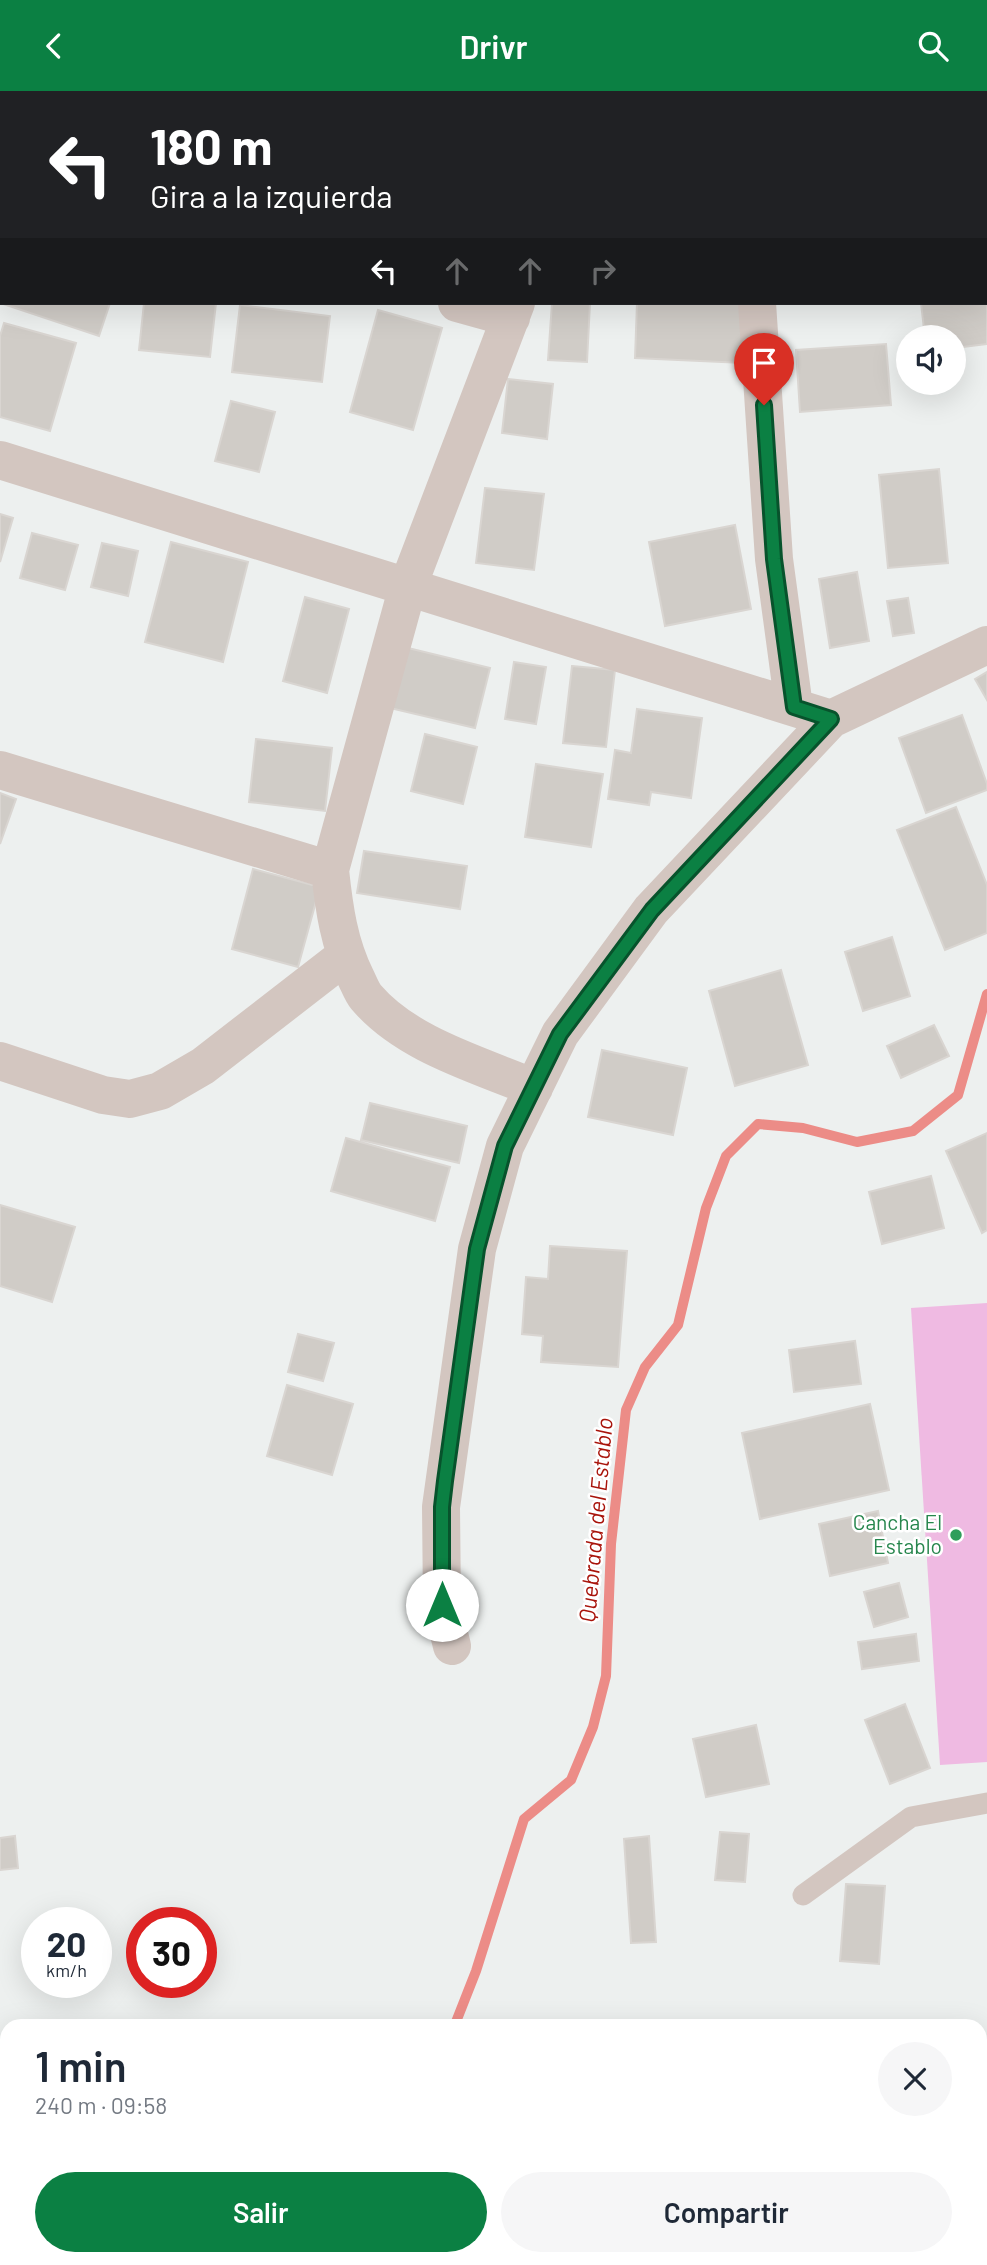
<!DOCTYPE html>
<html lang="es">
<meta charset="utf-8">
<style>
:root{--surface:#fff;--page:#f6f6f7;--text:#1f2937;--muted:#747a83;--accent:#0b8043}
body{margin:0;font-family:Barlow,sans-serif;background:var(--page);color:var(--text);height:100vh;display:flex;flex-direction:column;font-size:26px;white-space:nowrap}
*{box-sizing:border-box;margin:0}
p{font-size:23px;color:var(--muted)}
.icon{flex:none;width:38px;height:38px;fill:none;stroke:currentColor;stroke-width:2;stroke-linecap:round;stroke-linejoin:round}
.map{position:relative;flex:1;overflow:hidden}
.side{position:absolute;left:0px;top:1928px;width:987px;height:247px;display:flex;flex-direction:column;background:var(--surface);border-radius:21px 21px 0 0;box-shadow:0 7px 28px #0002}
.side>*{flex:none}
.top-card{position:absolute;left:0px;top:0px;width:987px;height:214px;box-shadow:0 7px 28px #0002;background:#202124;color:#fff;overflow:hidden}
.controls{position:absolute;left:896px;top:234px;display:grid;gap:14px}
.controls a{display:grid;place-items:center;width:70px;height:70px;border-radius:50%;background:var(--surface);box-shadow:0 7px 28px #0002;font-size:35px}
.speed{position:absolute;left:21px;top:1816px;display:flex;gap:14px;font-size:35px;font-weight:700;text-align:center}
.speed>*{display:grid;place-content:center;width:91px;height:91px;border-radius:50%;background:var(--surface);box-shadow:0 7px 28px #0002;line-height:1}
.speed small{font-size:18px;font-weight:400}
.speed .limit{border:10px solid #d22;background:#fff;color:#111}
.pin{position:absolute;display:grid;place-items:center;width:60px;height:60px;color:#fff;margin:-72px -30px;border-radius:50% 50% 50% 0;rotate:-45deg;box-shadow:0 0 7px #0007}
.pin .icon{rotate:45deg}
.me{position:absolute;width:77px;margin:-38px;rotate:0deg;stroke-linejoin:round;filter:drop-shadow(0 0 5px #0008)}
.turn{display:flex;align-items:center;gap:24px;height:147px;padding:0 35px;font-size:32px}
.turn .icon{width:91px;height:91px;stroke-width:2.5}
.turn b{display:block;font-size:49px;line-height:60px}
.lanes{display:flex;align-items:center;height:66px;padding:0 35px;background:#0003;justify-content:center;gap:35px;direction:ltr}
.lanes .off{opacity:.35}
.round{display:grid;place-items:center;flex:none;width:74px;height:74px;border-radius:37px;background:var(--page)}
.head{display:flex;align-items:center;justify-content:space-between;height:119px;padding:0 35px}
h1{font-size:42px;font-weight:600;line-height:52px}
.action{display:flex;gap:14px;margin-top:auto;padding:14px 35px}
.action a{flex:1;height:80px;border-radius:42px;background:var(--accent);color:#fff;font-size:28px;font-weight:600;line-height:80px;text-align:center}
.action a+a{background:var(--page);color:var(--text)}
header{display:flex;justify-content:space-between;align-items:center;height:91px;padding:0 35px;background:var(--accent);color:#fff;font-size:32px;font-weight:600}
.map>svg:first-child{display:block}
.green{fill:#efbae2}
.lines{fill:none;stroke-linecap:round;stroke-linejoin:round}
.stream{stroke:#ec8c87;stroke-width:10}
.building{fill:#d0ccc7;stroke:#d9d5d1;stroke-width:2}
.lane{stroke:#d3c6c0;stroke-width:21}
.street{stroke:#d3c6c0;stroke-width:38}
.secondary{stroke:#d7c8bf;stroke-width:38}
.route-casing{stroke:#07532c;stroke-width:18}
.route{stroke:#0b8043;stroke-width:12}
.leisure-dot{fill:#2e9e5b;stroke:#fff;stroke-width:2.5}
.labels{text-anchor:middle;stroke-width:5;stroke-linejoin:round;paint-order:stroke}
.leisure-label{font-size:21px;fill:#27864d;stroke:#fff;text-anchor:end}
.water-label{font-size:23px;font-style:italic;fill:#a8140b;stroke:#fff}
</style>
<header><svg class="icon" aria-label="back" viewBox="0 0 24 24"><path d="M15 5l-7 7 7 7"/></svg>Drivr<svg class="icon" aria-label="search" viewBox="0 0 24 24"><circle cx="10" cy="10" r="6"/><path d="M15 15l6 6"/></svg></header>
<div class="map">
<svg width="987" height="2174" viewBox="0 0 987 2174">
<rect width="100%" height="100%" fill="#edf0ef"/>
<path class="green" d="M987,1212V1671L940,1674L911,1217Z"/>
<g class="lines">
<path class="stream" d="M454,1936L476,1880L524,1728L571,1689L593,1636L606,1585L611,1453L626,1319L645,1276L678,1234L706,1117L726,1065L758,1033L803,1037L857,1051L913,1040L958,1004L987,903
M255,2168L256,2174"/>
</g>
<path class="building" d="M74,0H191L74,2Z
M336,0H405L404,2H335Z
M638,0H693L692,2H642Z
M985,190H987V253L954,257V247H925L921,212H985Z
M2,193V212H110L99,245L0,212Z
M144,212H216L210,266L139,259Z
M552,212H590L587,271L548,269Z
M637,212H746L743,272L635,267Z
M240,214L330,225L322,291L232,281Z
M378,219L442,237L413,339L350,321Z
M4,232L76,252L50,340L0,326V245Z
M886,253L891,314L800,321L796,259Z
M508,288L553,293L547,348L502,342Z
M231,310L275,321L259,381L215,370Z
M939,378L948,472L888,477L879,384Z
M485,397L544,403L534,479L476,472Z
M0,423L13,427L0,471Z
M735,434L751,518L665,535L649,451Z
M32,442L78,454L65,499L20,487Z
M171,451L248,471L223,571L145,551Z
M102,452L138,460L128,505L91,496Z
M857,481L869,550L830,557L819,488Z
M305,506L349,518L327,602L283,590Z
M908,507L914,542L893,545L887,510Z
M404,556L490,577L475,637L390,617Z
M514,571L546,576L536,633L505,628Z
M572,575L615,579L606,656L563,652Z
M987,581V609L975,588Z
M637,618L702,627L691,707L651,701L649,714L608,708L615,659L631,662Z
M962,624L987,693V699L926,722L899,647Z
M425,643L477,656L463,713L411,700Z
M256,648L332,657L325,720L249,711Z
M536,673L603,683L591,756L525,746Z
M0,702L16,708L0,753Z
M956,716L987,794V842L945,859L897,739Z
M364,760L467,775L460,818L357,802Z
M253,778L320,796L298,876L232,858Z
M892,846L910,905L863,920L845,861Z
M781,879L808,974L735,995L709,900Z
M934,934L949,965L901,987L887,955Z
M602,959L687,977L673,1044L588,1026Z
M370,1012L467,1035L459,1072L361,1049Z
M987,1042V1139L982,1142L946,1060Z
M346,1047L450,1076L435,1130L331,1100Z
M931,1085L944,1137L882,1153L869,1101Z
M0,1114L75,1136L52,1211L0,1195Z
M550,1155L627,1160L618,1276L541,1271L543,1245L522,1243L526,1186L548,1188Z
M298,1243L334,1252L323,1290L288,1281Z
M855,1250L861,1293L794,1301L789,1259Z
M287,1294L353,1313L332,1384L267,1365Z
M870,1313L889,1399L760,1428L742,1342Z
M878,1420L888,1472L830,1485L819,1433Z
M899,1492L908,1526L874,1536L864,1501Z
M916,1543L919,1570L862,1578L858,1551Z
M905,1613L930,1677L890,1693L865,1629Z
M756,1634L769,1693L706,1706L693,1648Z
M720,1741L749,1743L745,1791L715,1789Z
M15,1745L18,1777L0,1779V1747Z
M649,1745L656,1851L631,1852L624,1748Z
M846,1793L885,1795L879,1873L840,1870Z
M7,2033V2059L0,2061V2035Z"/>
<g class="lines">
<path class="lane" d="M803,1804L911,1726L987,1712"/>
<path class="street" d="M37,2L38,0
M569,2V0
M769,2V0
M0,105L2,100
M457,212L511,227
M757,212L774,468L794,616
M0,369L831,628L651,819L560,943L505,1055L477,1158L441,1416L442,1514L452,1555
M831,628L987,554
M0,679L330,779L408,495L516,212
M330,779C334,817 339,853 356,887C359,893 362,901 366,906C407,954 477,973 534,997
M0,970L103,1004L130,1008L160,1000L203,975L345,865
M980,2108L987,2114
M72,2174L104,2168"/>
<path class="secondary" d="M879,0L882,2
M985,55L987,56"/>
</g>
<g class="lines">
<defs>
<path id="route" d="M442,1514V1416L445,1390L477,1158L505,1055L560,943L652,819L831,628L794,616L774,468L764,314"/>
</defs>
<use href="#route" class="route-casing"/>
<use href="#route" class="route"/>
</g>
<circle class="leisure-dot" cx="956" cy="1444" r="7"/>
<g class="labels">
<g class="leisure-label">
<text x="942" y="1439">Cancha El<tspan x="942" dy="24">Establo</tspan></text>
</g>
<g class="water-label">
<text transform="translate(596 1429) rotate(-85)" y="8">Quebrada del Establo</text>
</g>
</g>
</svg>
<div class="controls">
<a><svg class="icon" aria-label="sound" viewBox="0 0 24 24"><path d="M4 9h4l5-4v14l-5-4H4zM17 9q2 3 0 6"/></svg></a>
</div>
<div class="speed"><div>20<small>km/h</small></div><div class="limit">30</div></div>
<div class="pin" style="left:764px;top:314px;background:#d93025"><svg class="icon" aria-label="arrive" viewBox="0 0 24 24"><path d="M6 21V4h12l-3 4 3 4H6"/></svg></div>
<svg class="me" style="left:442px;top:1514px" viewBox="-20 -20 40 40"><circle r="19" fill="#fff"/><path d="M0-13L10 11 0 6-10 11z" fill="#0b8043"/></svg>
<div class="top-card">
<div class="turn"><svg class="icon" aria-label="left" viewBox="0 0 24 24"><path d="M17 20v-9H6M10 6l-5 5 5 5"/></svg><div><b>180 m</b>Gira a la izquierda</div></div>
<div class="lanes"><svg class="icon" aria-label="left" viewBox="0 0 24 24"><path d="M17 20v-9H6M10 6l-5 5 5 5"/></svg><svg class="icon off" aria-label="ahead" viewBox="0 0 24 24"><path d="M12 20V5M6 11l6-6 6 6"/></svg><svg class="icon off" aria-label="ahead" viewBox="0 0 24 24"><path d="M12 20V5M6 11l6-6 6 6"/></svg><svg class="icon off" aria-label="right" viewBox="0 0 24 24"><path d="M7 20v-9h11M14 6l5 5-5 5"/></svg></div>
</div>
<section class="side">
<div class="head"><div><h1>1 min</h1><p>240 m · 09:58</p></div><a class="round"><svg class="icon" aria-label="close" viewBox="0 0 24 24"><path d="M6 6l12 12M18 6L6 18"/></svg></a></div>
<div class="action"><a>Salir</a><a>Compartir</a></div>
</section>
</div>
